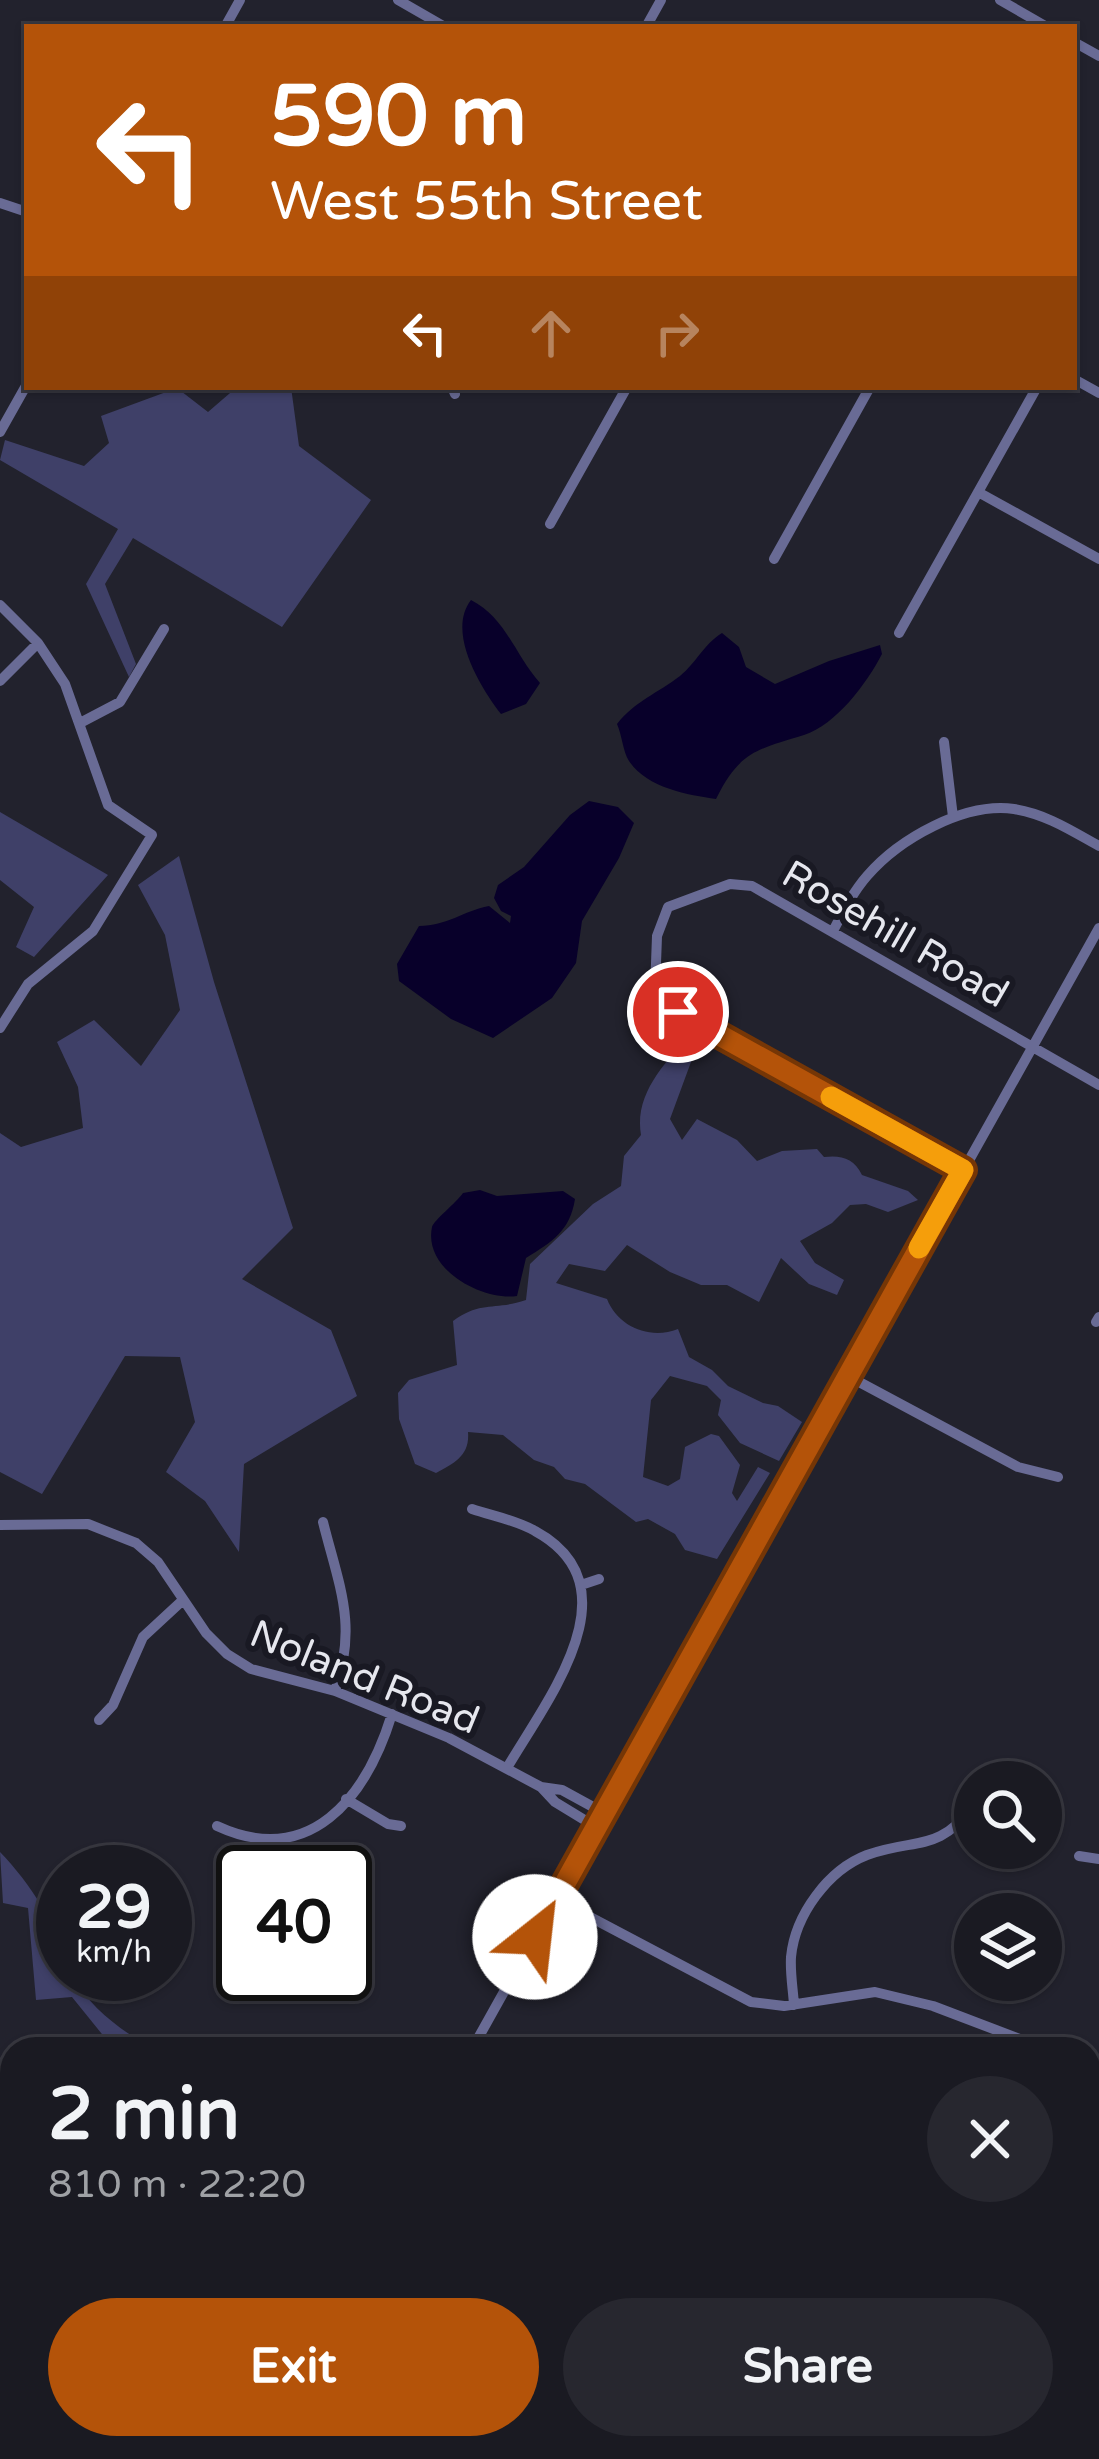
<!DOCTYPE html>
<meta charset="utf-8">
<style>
:root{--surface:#1a1a22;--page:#27272f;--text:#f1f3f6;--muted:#9fa1a5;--line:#383840;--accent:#b45309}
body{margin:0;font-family:"Varela Round",sans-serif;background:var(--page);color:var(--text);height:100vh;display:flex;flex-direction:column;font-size:45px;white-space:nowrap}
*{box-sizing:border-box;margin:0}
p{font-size:39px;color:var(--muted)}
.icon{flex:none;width:66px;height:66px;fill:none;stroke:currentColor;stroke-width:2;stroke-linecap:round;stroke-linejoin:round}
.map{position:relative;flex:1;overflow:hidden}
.drawer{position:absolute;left:0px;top:2037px;width:1101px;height:423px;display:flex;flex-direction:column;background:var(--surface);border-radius:36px 36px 0 0;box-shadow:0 3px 9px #0004,0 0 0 3px var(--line)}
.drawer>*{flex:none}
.hud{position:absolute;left:24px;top:24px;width:1053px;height:366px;border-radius:0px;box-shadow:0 3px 9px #0004,0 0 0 3px var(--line);background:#b45309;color:#fff;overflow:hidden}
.tools{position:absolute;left:954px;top:1761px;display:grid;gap:24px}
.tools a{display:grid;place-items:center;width:108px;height:108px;border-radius:50%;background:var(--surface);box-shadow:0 3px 9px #0004,0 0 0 3px var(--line);font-size:60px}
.speed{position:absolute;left:36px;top:1845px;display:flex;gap:24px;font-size:60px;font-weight:700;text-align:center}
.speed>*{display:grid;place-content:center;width:156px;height:156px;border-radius:50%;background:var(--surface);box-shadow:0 3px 9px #0004,0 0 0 3px var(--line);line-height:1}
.speed small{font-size:30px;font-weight:400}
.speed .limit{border:6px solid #111;border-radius:18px;background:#fff;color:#111}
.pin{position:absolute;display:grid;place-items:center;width:102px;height:102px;color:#fff;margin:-51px;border:6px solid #fff;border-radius:50%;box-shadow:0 3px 12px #0007}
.me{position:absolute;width:132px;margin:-66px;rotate:29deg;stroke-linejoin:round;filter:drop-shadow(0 0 9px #0008)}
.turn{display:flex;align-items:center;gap:42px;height:252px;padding:0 48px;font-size:54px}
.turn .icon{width:156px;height:156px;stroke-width:2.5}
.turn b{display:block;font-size:84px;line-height:102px}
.lanes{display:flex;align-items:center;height:114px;padding:0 48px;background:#0003;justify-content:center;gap:60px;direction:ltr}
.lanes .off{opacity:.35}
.round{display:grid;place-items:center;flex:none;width:126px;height:126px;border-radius:63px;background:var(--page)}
.head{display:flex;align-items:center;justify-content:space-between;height:204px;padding:0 48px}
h1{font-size:72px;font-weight:800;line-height:90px}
.action{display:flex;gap:24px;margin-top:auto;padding:24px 48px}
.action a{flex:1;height:138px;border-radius:72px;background:var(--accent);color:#fff;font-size:48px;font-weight:800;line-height:138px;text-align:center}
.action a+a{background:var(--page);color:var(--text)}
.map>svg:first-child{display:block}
.green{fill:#3f4068}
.water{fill:#08002a}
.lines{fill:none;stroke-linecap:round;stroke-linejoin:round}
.minor{stroke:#696b95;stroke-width:10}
.major{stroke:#b2b5fb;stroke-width:14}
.route-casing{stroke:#753606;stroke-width:30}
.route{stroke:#b45309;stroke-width:21}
.slow{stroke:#f59e0b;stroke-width:21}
.labels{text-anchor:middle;stroke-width:12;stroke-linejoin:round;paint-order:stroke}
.street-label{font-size:39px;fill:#e6e7ee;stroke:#191923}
</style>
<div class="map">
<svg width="1099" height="2459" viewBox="0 0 1099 2459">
<rect width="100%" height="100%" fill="#22222d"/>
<path class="green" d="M237,387H291L299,446L371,500L282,627L133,538L105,584L136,664L129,677L86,584L118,529L0,460L5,440L84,466L109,443L101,416L177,388L208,412Z
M0,812L108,875L34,957L16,947L34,907L0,880Z
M179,856L214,982L293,1228L242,1279L331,1330L357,1396L244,1464L239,1552L205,1501L166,1472L195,1422L180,1357L125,1356L42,1494L0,1472V1133L21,1147L83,1128L78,1087L57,1042L94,1020L141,1066L180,1010L165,935L138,885Z
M692,1034L698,1043L670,1119L682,1140L697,1119L737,1140L757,1161L782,1151L817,1149L824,1157C841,1155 854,1158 862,1175L908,1191L918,1200L888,1212L866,1204L850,1205L832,1223L800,1241L815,1263L844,1280L837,1295L809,1284L781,1258L759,1302L727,1285H701L670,1272L627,1245L605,1271L569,1264L556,1283L607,1299C618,1327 650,1340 678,1329L689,1357L712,1370L728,1386L763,1403L778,1406L802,1422L779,1461L740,1443L718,1415L721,1400L707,1386L670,1376L651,1400L643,1477L668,1486L680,1479L685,1447L711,1434L719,1436L740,1465L732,1493L737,1501L758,1467L770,1473L717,1559L685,1550L675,1534L648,1519L636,1522L585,1484L565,1479L554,1467L534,1460L503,1435L468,1432C470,1455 455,1463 436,1473L415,1464L399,1419L398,1393L409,1380L457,1365L453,1321C482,1300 494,1311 526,1300L530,1264L593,1204L621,1186L624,1156L641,1135C634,1094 665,1062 692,1034Z
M0,1852C29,1882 63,1930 63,1974H72C90,2009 119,2028 152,2049H114L72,1997L36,2000L28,1908L3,1903Z"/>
<path class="water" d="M471,600C506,618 515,655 540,683L526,704L501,714C481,688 446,632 471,600Z
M722,633L739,647L746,667L775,684L829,661L880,645L882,654C867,683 836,725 804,735C756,750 740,751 716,799C688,795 647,788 629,761C623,752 622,735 617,724C635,701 658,693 680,676C697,662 703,645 722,633Z
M589,801L618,807L634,823L619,858L582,921L576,963L552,998L493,1038L451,1019L399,981L397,964L419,926C447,926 463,911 489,906L510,923L511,916L501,911L494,898L498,885L524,867L570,815Z
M480,1190L497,1196L563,1191L575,1199C570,1231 552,1242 526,1258L517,1296C483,1301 423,1270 432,1227C434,1220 456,1203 463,1193Z"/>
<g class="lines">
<path class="minor" d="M398,0L445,27
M1000,0L1047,27
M225,27L240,0
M646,27L661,0
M1074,42L1099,56
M0,203L27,212
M1074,379L1099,393
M452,387L455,394
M0,432L27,384
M978,492L1099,559
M550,524L627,387
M774,559L870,387
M0,605L38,643L65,684L108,805L152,835L93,931L28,984L0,1028
M899,633L1037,387
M0,681L38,643
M80,723L120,702L164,629
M944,742L953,817
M833,931C843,912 853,892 867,876C899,839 964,802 1014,809C1046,814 1072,831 1099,846
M655,991L657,936L668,907L730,884L752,886L1099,1085
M678,1012L963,1170
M1096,1322L1099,1317
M848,1376L1018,1467L1058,1477
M472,1509C493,1516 516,1520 535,1531C638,1587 546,1701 507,1768
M323,1522C339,1586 358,1625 335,1691
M0,1525L88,1524L136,1543L158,1562L206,1633L227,1654L251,1669L335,1691L449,1738L541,1787L555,1802L596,1827
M581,1585L599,1579
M99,1720L113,1705L143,1637L183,1600
M541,1787L562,1790L604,1813
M346,1799L388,1824L401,1826
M217,1826C310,1869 366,1798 392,1714
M1079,1856L1099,1859
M556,1899L751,2002L784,2006L875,1992L933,2006L1046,2049
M794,2005C793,1989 790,1973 791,1957C795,1915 828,1870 867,1855C918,1837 936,1854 975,1805
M472,2049L1099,928
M1089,2065L1099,2067
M0,2066L12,2061
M0,2080L12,2108
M1089,2117L1099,2078
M1089,2232L1099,2255
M1089,2338L1099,2313
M0,2438L12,2440
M69,2448L75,2459
M472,2448L475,2459"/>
<path class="major" d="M0,2335L12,2337
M245,2448L264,2459
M586,2448L620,2459
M393,2459L423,2448"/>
</g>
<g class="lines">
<defs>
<path id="route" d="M535,1937L963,1170L678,1012"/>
</defs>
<use href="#route" class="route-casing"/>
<use href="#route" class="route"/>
<path class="slow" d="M831,1097L963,1170L919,1248"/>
</g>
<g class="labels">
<g class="street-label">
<text transform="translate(896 933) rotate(30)" y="14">Rosehill Road</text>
<text transform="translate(365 1676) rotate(22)" y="14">Noland Road</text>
</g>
</g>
</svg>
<div class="tools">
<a><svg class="icon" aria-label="search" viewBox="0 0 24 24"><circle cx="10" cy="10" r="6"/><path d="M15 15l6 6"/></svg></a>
<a><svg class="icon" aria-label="layers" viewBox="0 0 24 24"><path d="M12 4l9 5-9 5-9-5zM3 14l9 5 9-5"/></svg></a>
</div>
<div class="speed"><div>29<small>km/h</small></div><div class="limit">40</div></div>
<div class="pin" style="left:678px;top:1012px;background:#d93025"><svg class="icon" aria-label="arrive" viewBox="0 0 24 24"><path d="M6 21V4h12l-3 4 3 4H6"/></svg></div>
<svg class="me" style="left:535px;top:1937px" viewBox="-20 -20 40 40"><circle r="19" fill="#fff"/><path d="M0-13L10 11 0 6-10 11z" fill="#b45309"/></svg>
<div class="hud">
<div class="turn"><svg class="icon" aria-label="left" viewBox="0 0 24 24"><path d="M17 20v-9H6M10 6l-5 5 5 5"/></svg><div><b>590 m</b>West 55th Street</div></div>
<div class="lanes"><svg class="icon" aria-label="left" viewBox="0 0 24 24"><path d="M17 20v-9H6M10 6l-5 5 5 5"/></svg><svg class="icon off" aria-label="ahead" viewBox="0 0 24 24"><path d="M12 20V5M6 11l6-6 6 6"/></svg><svg class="icon off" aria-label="right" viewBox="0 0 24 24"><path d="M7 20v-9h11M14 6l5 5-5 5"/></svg></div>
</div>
<section class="drawer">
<div class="head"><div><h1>2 min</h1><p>810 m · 22:20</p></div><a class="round"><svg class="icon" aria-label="close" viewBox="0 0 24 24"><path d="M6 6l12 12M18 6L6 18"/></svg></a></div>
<div class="action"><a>Exit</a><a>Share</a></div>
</section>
</div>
